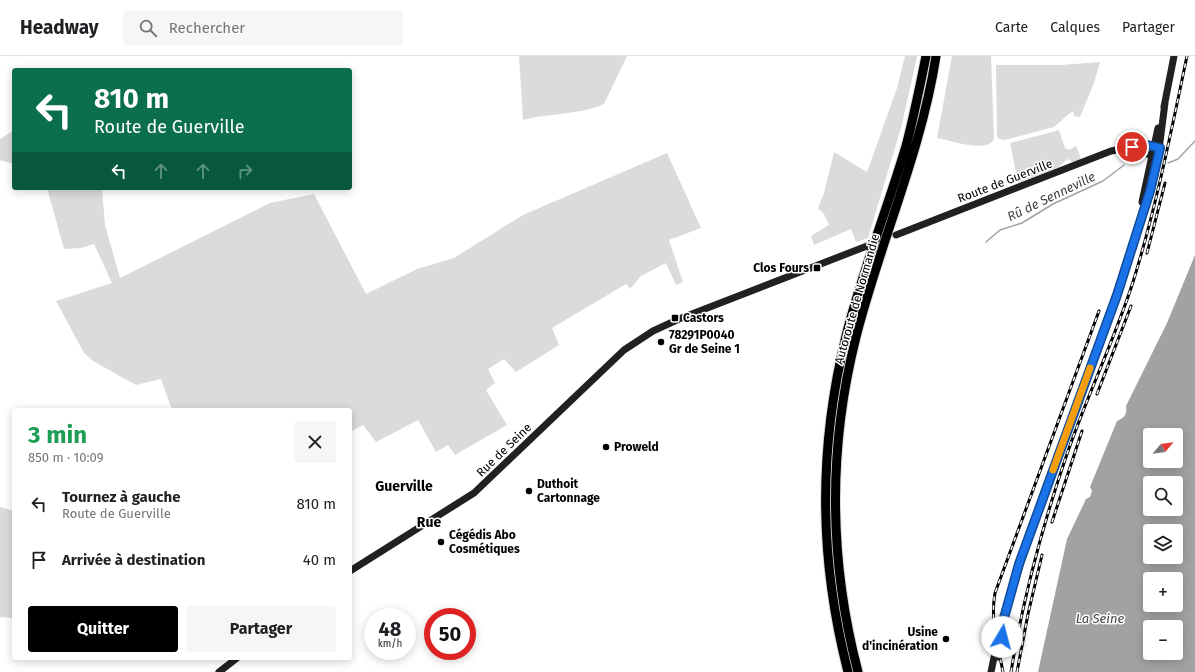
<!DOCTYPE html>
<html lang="fr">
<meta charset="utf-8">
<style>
:root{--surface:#fff;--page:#f6f6f6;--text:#202124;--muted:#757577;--line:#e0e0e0;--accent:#000}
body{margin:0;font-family:"Fira Sans",sans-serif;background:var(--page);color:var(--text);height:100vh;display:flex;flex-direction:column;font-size:15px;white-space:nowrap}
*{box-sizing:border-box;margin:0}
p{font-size:13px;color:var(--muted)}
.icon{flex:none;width:22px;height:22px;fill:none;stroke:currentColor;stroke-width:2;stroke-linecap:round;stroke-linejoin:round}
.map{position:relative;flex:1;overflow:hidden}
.panel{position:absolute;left:12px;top:352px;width:340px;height:252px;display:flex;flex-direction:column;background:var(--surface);border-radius:4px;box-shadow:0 2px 10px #0003}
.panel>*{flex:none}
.top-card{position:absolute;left:12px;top:12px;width:340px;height:122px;border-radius:4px;box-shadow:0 2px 10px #0003;background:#0b6e4f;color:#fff;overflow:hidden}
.needle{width:26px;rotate:61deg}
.controls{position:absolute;left:1143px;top:372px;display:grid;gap:8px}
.controls a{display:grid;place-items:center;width:40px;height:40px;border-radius:4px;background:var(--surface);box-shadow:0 2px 10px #0003;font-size:20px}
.speed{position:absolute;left:364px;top:552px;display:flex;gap:8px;font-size:20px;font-weight:700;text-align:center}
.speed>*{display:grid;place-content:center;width:52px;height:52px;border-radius:50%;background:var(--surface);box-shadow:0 2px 10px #0003;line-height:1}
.speed small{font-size:10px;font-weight:400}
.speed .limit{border:6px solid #d22;background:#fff;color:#111}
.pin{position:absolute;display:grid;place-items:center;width:34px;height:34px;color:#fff;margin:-17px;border:2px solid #fff;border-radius:50%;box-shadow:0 1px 4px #0007}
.me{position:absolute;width:44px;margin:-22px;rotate:8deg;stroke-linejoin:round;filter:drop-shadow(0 0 3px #0008)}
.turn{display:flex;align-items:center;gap:14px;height:84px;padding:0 16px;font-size:18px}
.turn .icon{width:52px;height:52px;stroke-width:2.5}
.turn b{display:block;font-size:28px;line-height:34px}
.lanes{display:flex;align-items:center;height:38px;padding:0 16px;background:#0003;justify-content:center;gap:20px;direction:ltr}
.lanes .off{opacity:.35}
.round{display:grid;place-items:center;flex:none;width:42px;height:42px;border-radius:4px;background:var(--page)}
.summary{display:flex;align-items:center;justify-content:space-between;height:68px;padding:0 16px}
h1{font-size:24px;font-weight:700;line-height:30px;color:#1e9e55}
.action{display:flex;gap:8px;margin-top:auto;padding:8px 16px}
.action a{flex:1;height:46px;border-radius:4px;background:var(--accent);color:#fff;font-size:16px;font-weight:700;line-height:46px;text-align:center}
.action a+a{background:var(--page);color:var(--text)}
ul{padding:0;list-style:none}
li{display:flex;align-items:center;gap:12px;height:56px;padding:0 16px}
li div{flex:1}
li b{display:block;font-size:15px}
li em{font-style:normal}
header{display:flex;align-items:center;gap:24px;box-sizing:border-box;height:56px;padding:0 20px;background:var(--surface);border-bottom:1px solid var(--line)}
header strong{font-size:19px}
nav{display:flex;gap:22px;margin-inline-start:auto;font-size:14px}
.search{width:280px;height:36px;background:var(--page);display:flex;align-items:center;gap:10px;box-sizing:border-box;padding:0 14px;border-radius:4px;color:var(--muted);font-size:15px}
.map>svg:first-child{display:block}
.green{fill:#dbdbdb}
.water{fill:#a2a2a2;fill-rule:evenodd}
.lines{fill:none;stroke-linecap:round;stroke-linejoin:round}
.stream{stroke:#a2a2a2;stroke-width:1.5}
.highway-casing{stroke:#dbdbdb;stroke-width:11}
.secondary{stroke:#212121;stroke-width:7}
.highway{stroke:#000;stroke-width:9}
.rail-casing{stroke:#000;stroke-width:3}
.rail{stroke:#fff;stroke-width:1.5;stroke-dasharray:4.5;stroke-linecap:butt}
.secondary-bridge{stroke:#212121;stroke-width:7}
.route-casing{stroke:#114b97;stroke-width:10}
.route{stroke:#1a73e8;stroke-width:7}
.slow{stroke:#f59e0b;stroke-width:7}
.poi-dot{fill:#000;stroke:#fff;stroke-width:1.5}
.labels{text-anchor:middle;stroke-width:3;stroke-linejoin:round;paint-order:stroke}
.street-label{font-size:12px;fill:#000;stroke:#fff}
.poi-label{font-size:12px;font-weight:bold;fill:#000;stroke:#fff;text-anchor:start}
.water-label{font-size:13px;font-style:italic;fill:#434343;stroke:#fff}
.quarter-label{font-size:14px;font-weight:bold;fill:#000;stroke:#fff}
</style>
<header>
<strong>Headway</strong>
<div class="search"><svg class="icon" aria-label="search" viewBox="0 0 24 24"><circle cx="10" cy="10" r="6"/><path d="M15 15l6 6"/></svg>Rechercher</div>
<nav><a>Carte</a><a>Calques</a><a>Partager</a></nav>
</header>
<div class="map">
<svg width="1195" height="616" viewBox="0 0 1195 616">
<rect width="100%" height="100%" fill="#fff"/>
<path class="green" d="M519,0H627L604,48C580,59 549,57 523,64Z
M905,0H917L916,6L901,72L868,182L856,186L851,173L814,189L811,180L829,169L824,158L818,152L824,137L834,96L867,116L897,32Z
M952,0H991L994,83C987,98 950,84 937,82Z
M1100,6L1094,27L1080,61L1074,60L1073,55C1065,60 1061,66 1054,71L1005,84L999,83L997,80L996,9H1061Z
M14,74V108L0,104V83Z
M1059,74L1065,92L1069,94L1076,90L1081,103L1073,106L1067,103L1059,111L1018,127L1010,87Z
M667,97L701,172L669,184L683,226L676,229L666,207L641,220L630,233L626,228L552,272L559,289L516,316L504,303L488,313L495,327L486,334L507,369L455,399L448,389L436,396L418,364L376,386L363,369L350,376V354H172L161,323L136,329L93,305L84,297L56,245L112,227L94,188L81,192L64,193L47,132H102L105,169L120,222L270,147L314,138L366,238L417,213L454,202L523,159Z
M0,451L14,455V562L0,561Z"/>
<path class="water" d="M1195,199V616H1038L1067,483L1086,443L1090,441L1092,435L1090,431L1117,365C1125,361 1127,358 1126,350L1167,267ZM1150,379H1176V405H1150ZM1150,427H1176V453H1150ZM1150,475H1176V501H1150ZM1150,523H1176V549H1150ZM1150,571H1176V597H1150Z"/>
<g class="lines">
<path class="stream" d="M1168,107L1178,103L1195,85
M986,186L1000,174L1022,167L1053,148L1103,125L1124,109"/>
<defs>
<path id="highway" d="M848,616C819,503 818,394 846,280C862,216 887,154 906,90C914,60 920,30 926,0
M858,616C829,505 828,392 856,281C880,186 921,97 936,0"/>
</defs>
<use href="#highway" class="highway-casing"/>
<path class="secondary" d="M1164,51L1174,0
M1129,93L1157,101
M1142,146L1158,72
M896,179L1111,95L1145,89L1160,92
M350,515L474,437L624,294L653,275L679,263L867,190
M998,583L1027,486L1117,239L1142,161L1158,101L1165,47
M219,616L237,602
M991,616L996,592"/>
<use href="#highway" class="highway"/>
<defs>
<path id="rail" d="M1147,197L1165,127
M1097,338L1131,250
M1052,466L1082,375
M1003,616C998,589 990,565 995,537L1099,255
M1011,616C1023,543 1042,471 1066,401C1086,342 1114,285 1133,226C1156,152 1171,76 1187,0
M1017,616L1028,558L1042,499"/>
</defs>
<use href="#rail" class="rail-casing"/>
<use href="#rail" class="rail"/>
<path class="secondary-bridge" d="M996,592L998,583
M998,601L1000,593"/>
</g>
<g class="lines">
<defs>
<path id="route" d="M1002,581L1004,562L1019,508L1117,239L1150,135L1160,92L1147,89L1132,91"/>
</defs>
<use href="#route" class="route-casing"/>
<use href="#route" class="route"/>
<path class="slow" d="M1053,414L1090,312"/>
</g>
<g class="poi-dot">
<rect x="813" y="208" width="8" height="8" rx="2"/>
<rect x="671" y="258" width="8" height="8" rx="2"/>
<circle cx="661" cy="286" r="4"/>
<circle cx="606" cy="391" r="4"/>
<circle cx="529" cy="435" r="4"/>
<circle cx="441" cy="486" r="4"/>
<circle cx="946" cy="583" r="4"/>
</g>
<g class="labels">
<g class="street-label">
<text transform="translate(1005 125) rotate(-21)" y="4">Route de Guerville</text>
<text transform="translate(857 243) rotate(-74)" y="4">Autoroute de Normandie</text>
<text transform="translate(504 394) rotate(-44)" y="4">Rue de Seine</text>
</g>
<g class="poi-label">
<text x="809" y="216" text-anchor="end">Clos Fours</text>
<text x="683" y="266">Castors</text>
<text x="669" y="283">78291P0040<tspan x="669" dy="14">Gr de Seine 1</tspan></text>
<text x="614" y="395">Proweld</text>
<text x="537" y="432">Duthoit<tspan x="537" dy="14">Cartonnage</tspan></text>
<text x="449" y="483">Cégédis Abo<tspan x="449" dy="14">Cosmétiques</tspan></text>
<text x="938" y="580" text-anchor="end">Usine<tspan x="938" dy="14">d'incinération</tspan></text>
</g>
<g class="water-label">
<text transform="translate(1051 140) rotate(-26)" y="5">Rû de Senneville</text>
<text x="1100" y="567">La Seine</text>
</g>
<g class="quarter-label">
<text x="404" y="435">Guerville</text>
<text x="429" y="471">Rue</text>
</g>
</g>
</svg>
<div class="controls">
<a><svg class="needle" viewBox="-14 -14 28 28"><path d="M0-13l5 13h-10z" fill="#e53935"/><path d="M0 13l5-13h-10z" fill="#757577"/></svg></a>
<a><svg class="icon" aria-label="search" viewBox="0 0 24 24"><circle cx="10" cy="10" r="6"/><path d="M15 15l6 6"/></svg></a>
<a><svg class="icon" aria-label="layers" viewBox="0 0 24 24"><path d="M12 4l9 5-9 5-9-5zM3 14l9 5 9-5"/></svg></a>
<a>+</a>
<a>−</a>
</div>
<div class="speed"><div>48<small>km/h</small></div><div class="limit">50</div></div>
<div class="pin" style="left:1132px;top:91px;background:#d93025"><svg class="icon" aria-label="arrive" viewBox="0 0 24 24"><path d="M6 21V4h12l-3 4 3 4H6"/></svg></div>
<svg class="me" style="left:1002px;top:581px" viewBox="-20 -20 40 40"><circle r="19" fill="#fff"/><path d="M0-13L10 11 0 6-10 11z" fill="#1a73e8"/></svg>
<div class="top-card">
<div class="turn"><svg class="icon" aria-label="left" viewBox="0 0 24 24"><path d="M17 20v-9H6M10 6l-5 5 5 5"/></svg><div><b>810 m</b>Route de Guerville</div></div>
<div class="lanes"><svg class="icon" aria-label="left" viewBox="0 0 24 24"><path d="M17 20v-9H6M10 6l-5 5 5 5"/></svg><svg class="icon off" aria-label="ahead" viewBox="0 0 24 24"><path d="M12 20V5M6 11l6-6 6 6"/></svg><svg class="icon off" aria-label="ahead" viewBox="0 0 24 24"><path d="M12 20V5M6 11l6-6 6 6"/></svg><svg class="icon off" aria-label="right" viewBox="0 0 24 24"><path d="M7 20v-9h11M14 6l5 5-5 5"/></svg></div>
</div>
<section class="panel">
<div class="summary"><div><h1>3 min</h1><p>850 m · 10:09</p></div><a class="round"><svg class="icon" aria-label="close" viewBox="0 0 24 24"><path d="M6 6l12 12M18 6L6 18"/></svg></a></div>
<ul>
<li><svg class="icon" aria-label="left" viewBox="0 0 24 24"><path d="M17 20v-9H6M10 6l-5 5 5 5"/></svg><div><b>Tournez à gauche</b><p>Route de Guerville</p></div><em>810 m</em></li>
<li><svg class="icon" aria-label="arrive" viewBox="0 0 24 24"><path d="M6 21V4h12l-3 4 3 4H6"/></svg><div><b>Arrivée à destination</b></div><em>40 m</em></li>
</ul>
<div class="action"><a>Quitter</a><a>Partager</a></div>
</section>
</div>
